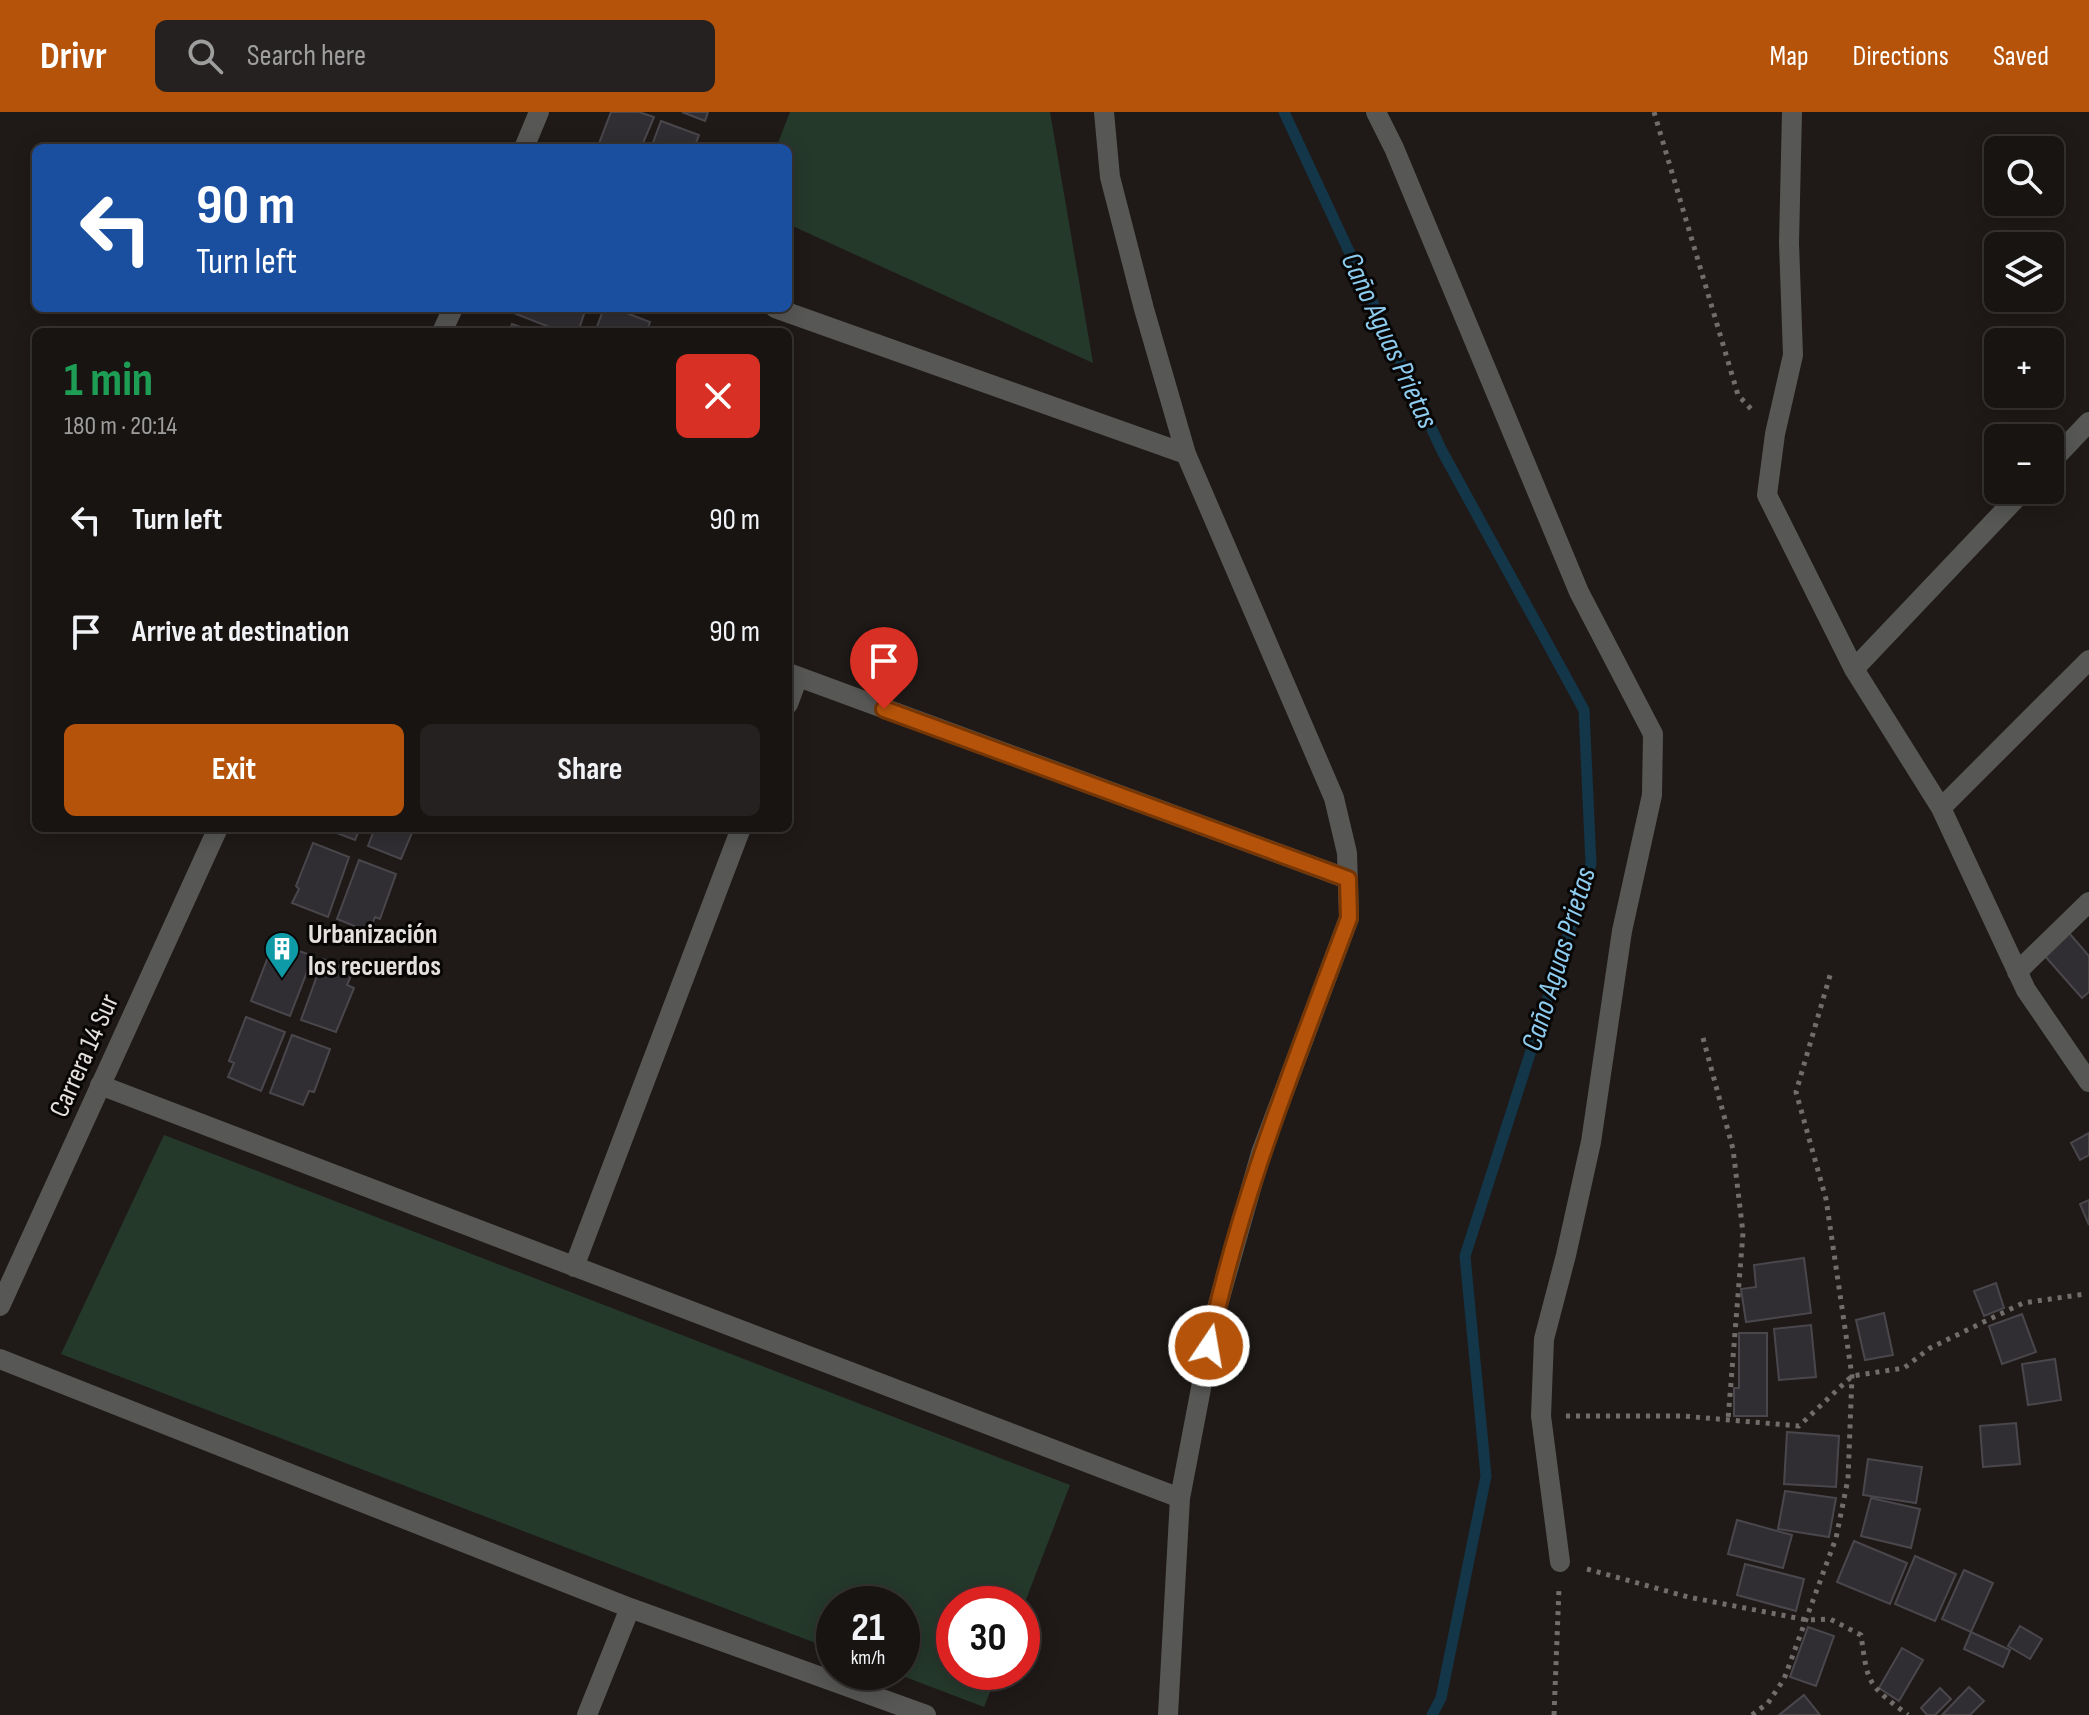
<!DOCTYPE html>
<meta charset="utf-8">
<style>
:root{--surface:#171412;--page:#242120;--text:#f1f3f6;--muted:#9e9e9f;--line:#363332;--accent:#b45309}
body{margin:0;font-family:"Sofia Sans Condensed",sans-serif;background:var(--page);color:var(--text);height:100vh;display:flex;flex-direction:column;font-size:30px;white-space:nowrap}
*{box-sizing:border-box;margin:0}
p{font-size:26px;color:var(--muted)}
.icon{flex:none;width:44px;height:44px;fill:none;stroke:currentColor;stroke-width:2;stroke-linecap:round;stroke-linejoin:round}
.map{position:relative;flex:1;overflow:hidden}
.panel{position:absolute;left:32px;top:216px;width:760px;height:504px;display:flex;flex-direction:column;background:var(--surface);border-radius:12px;box-shadow:0 4px 20px #0003,0 0 0 2px var(--line)}
.panel>*{flex:none}
.hud{position:absolute;left:32px;top:32px;width:760px;height:168px;border-radius:12px;box-shadow:0 4px 20px #0003,0 0 0 2px var(--line);background:#1a4fa0;color:#fff;overflow:hidden}
.buttons{position:absolute;left:1984px;top:24px;display:grid;gap:16px}
.buttons a{display:grid;place-items:center;width:80px;height:80px;border-radius:12px;background:var(--surface);box-shadow:0 4px 20px #0003,0 0 0 2px var(--line);font-size:40px}
.speed{position:absolute;left:816px;top:1474px;display:flex;gap:16px;font-size:40px;font-weight:700;text-align:center}
.speed>*{display:grid;place-content:center;width:104px;height:104px;border-radius:50%;background:var(--surface);box-shadow:0 4px 20px #0003,0 0 0 2px var(--line);line-height:1}
.speed small{font-size:20px;font-weight:400}
.speed .limit{border:12px solid #d22;background:#fff;color:#111}
.pin{position:absolute;display:grid;place-items:center;width:68px;height:68px;color:#fff;margin:-82px -34px;border-radius:50% 50% 50% 0;rotate:-45deg;box-shadow:0 0 8px #0007}
.pin .icon{rotate:45deg}
.me{position:absolute;width:88px;margin:-44px;rotate:12deg;stroke-linejoin:round;filter:drop-shadow(0 0 6px #0008)}
.turn{display:flex;align-items:center;gap:28px;height:168px;padding:0 32px;font-size:36px}
.turn .icon{width:104px;height:104px;stroke-width:2.5}
.turn b{display:block;font-size:56px;line-height:68px}
.round{display:grid;place-items:center;flex:none;width:84px;height:84px;border-radius:12px;background:var(--page)}
.overview{display:flex;align-items:center;justify-content:space-between;height:136px;padding:0 32px}
h1{font-size:48px;font-weight:700;line-height:60px;color:#1e9e55}
.action{display:flex;gap:16px;margin-top:auto;padding:16px 32px}
.action a{flex:1;height:92px;border-radius:12px;background:var(--accent);color:#fff;font-size:32px;font-weight:700;line-height:92px;text-align:center}
.action a+a{background:var(--page);color:var(--text)}
ul{padding:0;list-style:none}
li{display:flex;align-items:center;gap:24px;height:112px;padding:0 32px}
li div{flex:1}
li b{display:block;font-size:30px}
li em{font-style:normal}
header{display:flex;align-items:center;gap:48px;box-sizing:border-box;height:112px;padding:0 40px;background:var(--accent);color:#fff}
header strong{font-size:38px}
nav{display:flex;gap:44px;margin-inline-start:auto;font-size:28px}
.search{width:560px;height:72px;background:var(--page);display:flex;align-items:center;gap:20px;box-sizing:border-box;padding:0 28px;border-radius:12px;color:var(--muted);font-size:30px}
.map>svg:first-child{display:block}
.green{fill:#25392b}
.lines{fill:none;stroke-linecap:round;stroke-linejoin:round}
.stream{stroke:#133648;stroke-width:11}
.building{fill:#302e32;stroke:#4a474c;stroke-width:2}
.path{stroke:#716d6b;stroke-width:5;stroke-dasharray:4 6;stroke-linecap:butt}
.minor{stroke:#575855;stroke-width:20}
.route-casing{stroke:#753606;stroke-width:20}
.route{stroke:#b45309;stroke-width:14}
.labels{text-anchor:middle;stroke-width:6;stroke-linejoin:round;paint-order:stroke}
.poi-label{font-size:28px;font-weight:bold;fill:#e3e0de;stroke:#080605;text-anchor:start}
.street-label{font-size:28px;fill:#e3e0de;stroke:#080605}
.water-label{font-size:30px;font-style:italic;fill:#8dcbef;stroke:#080605}
</style>
<header>
<strong>Drivr</strong>
<div class="search"><svg class="icon" aria-label="search" viewBox="0 0 24 24"><circle cx="10" cy="10" r="6"/><path d="M15 15l6 6"/></svg>Search here</div>
<nav><a>Map</a><a>Directions</a><a>Saved</a></nav>
</header>
<div class="map">
<svg width="2089" height="1603" viewBox="0 0 2089 1603">
<rect width="100%" height="100%" fill="#1f1a18"/>
<path class="green" d="M790,0H1050L1093,251L788,112V36H776Z
M164,1023L1070,1373L1022,1498V1492H954V1560H998L984,1595L892,1560H902V1492H834V1538L61,1242Z"/>
<g class="lines">
<path class="stream" d="M1284,0L1442,339L1584,598L1591,752L1465,1144L1486,1364L1441,1586L1432,1603"/>
</g>
<path class="building" d="M611,0H639L654,5L641,36L598,34Z
M682,0H708L705,9Z
M661,9L699,23L694,36H651Z
M518,196H586L578,220H562L516,202Z
M604,196H614L650,210L648,216L659,220H595Z
M512,212L535,220H509Z
M324,716H360L355,728Z
M375,716H414L401,747L368,734Z
M313,731L349,745L328,805L292,791L299,777L296,774Z
M359,748L396,762L380,807L375,805L369,820L337,807Z
M2069,821L2089,844V880L2082,886L2044,843Z
M280,832L313,844L290,904L251,889L268,845L274,846Z
M323,847L353,859L347,873L354,876L336,920L301,908Z
M246,905L285,920L261,979L228,965L234,951L229,949Z
M292,923L330,937L314,980L309,979L303,993L270,981Z
M2089,1021V1043L2080,1048L2071,1031Z
M2089,1088V1113L2080,1092Z
M1804,1146L1811,1201L1746,1210L1741,1177L1756,1175L1754,1153Z
M1996,1171L2004,1196L1984,1204L1974,1179Z
M1884,1201L1893,1243L1865,1248L1856,1208Z
M2022,1202L2036,1240L2002,1252L1989,1214Z
M1811,1213L1816,1265L1779,1268L1774,1217Z
M1739,1221H1767V1304H1734V1276H1739Z
M2055,1247L2061,1288L2028,1293L2022,1252Z
M2016,1311L2020,1352L1983,1355L1980,1314Z
M1787,1320L1839,1324L1836,1375L1784,1372Z
M1868,1347L1922,1355L1916,1391L1863,1383Z
M1785,1379L1836,1386L1829,1425L1778,1417Z
M1871,1386L1920,1397L1911,1436L1861,1424Z
M1737,1408L1792,1423L1783,1456L1728,1442Z
M1854,1429L1907,1451L1890,1492L1837,1470Z
M1915,1444L1956,1462L1935,1509L1895,1492Z
M1745,1452L1804,1467L1796,1499L1737,1483Z
M1964,1458L1993,1471L1971,1520L1942,1507Z
M2020,1514L2042,1527L2030,1547L2008,1534Z
M1808,1515L1834,1524L1816,1574L1790,1565Z
M1971,1520L2010,1538L2003,1555L1964,1537Z
M1902,1536L1923,1548L1899,1589L1879,1576Z
M1969,1575L1984,1589L1970,1603H1942Z
M1940,1576L1951,1587L1935,1603H1927L1921,1596Z
M1804,1583L1820,1603H1779Z"/>
<g class="lines">
<path class="path" d="M1654,0L1738,283L1752,298
M1703,926L1733,1037L1743,1121L1728,1308
M1566,1304H1683L1799,1314L1852,1264L1904,1256L1930,1236L2023,1191L2085,1182
M1587,1457L1688,1485L1807,1508L1830,1507L1861,1523C1868,1573 1867,1572 1908,1603
M1554,1603L1559,1476
M1752,1603L1768,1591L1784,1567L1836,1426L1848,1367L1852,1264L1826,1087L1796,980L1831,860"/>
<path class="minor" d="M1104,0L1110,65L1144,197L1186,342L1334,686L1347,741L1349,806L1261,1041L1215,1203L1180,1386L1168,1603
M1376,0L1394,36L1579,480L1653,622L1652,683L1622,819L1591,1030L1566,1143L1544,1227L1541,1304L1560,1450
M1792,0L1789,131L1793,243L1775,322L1767,383L1854,557L1941,696L2026,878L2089,970
M524,36L539,0
M775,196L1186,342
M442,220L453,196
M2050,351L2089,310
M1854,557L2024,378
M788,561L1348,767
M788,592L798,565
M1941,696L2089,548
M2017,860L2089,790
M100,973L1180,1386
M574,1155L741,716
M0,1194L218,716
M0,1247L630,1496L926,1603
M587,1603L630,1496"/>
</g>
<g class="lines">
<defs>
<path id="route" d="M884,597L1348,767L1349,806C1297,946 1239,1086 1209,1234"/>
</defs>
<use href="#route" class="route-casing"/>
<use href="#route" class="route"/>
</g>
<defs>
<symbol id="building-pin" viewBox="-11 -11 22 30"><path d="M0 17L-7.5 6A9.5 9.5 0 1 1 7.5 6Z" fill="#0f9aa8" stroke="#080605"/><path d="M-4-6H4V6H1V3H-1V6H-4ZM-2.5-4.3h1.7v1.8h-1.7ZM.8-4.3h1.7v1.8H.8ZM-2.5-1h1.7V.8h-1.7ZM.8-1h1.7V.8H.8Z" fill="#fff"/></symbol>
</defs>
<g fill-rule="evenodd">
<use href="#building-pin" x="262" y="817" width="40" height="54"/>
</g>
<g class="labels">
<g class="poi-label">
<text x="308" y="831">Urbanización<tspan x="308" dy="32">los recuerdos</tspan></text>
</g>
<g class="street-label">
<text transform="translate(83 943) rotate(-66)" y="10">Carrera 14 Sur</text>
</g>
<g class="water-label">
<text transform="translate(1390 228) rotate(65)" y="10">Caño Aguas Prietas</text>
<text transform="translate(1558 847) rotate(-73)" y="10">Caño Aguas Prietas</text>
</g>
</g>
</svg>
<div class="buttons">
<a><svg class="icon" aria-label="search" viewBox="0 0 24 24"><circle cx="10" cy="10" r="6"/><path d="M15 15l6 6"/></svg></a>
<a><svg class="icon" aria-label="layers" viewBox="0 0 24 24"><path d="M12 4l9 5-9 5-9-5zM3 14l9 5 9-5"/></svg></a>
<a>+</a>
<a>−</a>
</div>
<div class="speed"><div>21<small>km/h</small></div><div class="limit">30</div></div>
<div class="pin" style="left:884px;top:597px;background:#d93025"><svg class="icon" aria-label="arrive" viewBox="0 0 24 24"><path d="M6 21V4h12l-3 4 3 4H6"/></svg></div>
<svg class="me" style="left:1209px;top:1234px" viewBox="-20 -20 40 40"><circle r="17" fill="#b45309" stroke="#fff" stroke-width="3"/><path d="M0-11L8 9 0 5-8 9z" fill="#fff"/></svg>
<div class="hud">
<div class="turn"><svg class="icon" aria-label="left" viewBox="0 0 24 24"><path d="M17 20v-9H6M10 6l-5 5 5 5"/></svg><div><b>90 m</b>Turn left</div></div>
</div>
<section class="panel">
<div class="overview"><div><h1>1 min</h1><p>180 m · 20:14</p></div><a class="round" style="background:#d93025;color:#fff"><svg class="icon" aria-label="close" viewBox="0 0 24 24"><path d="M6 6l12 12M18 6L6 18"/></svg></a></div>
<ul>
<li><svg class="icon" aria-label="left" viewBox="0 0 24 24"><path d="M17 20v-9H6M10 6l-5 5 5 5"/></svg><div><b>Turn left</b></div><em>90 m</em></li>
<li><svg class="icon" aria-label="arrive" viewBox="0 0 24 24"><path d="M6 21V4h12l-3 4 3 4H6"/></svg><div><b>Arrive at destination</b></div><em>90 m</em></li>
</ul>
<div class="action"><a>Exit</a><a>Share</a></div>
</section>
</div>
